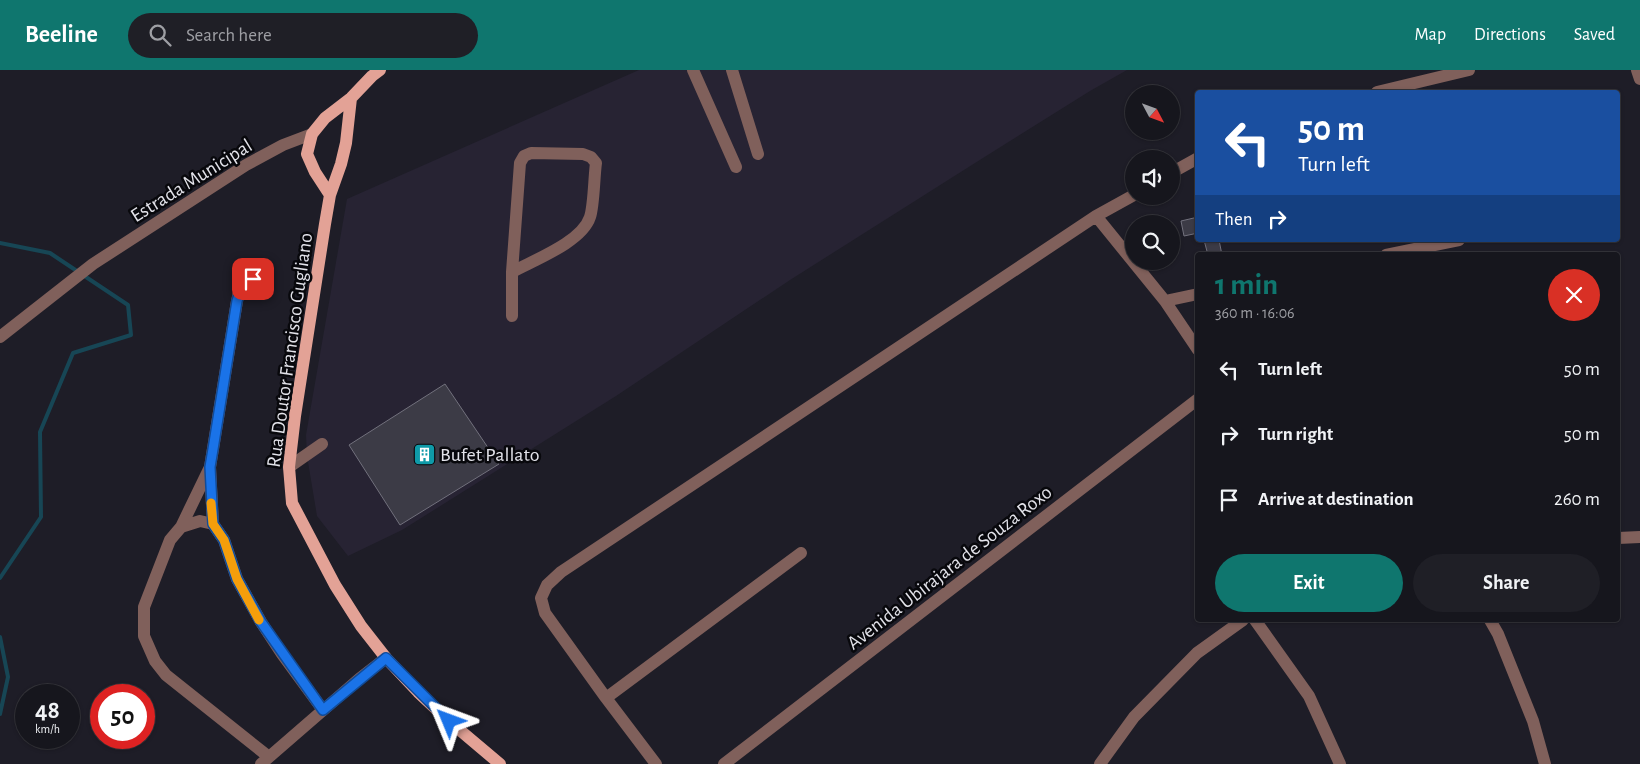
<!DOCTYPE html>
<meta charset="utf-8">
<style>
:root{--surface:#16161d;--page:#1f1f26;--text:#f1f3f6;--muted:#9e9fa4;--line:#35353b;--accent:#0f766e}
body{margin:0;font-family:"Alegreya Sans",sans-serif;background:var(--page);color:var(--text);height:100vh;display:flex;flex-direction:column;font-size:19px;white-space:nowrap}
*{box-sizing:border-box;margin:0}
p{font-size:16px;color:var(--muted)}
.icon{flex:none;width:28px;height:28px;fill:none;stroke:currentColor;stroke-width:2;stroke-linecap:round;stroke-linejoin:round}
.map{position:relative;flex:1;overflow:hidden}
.drawer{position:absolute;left:1195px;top:182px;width:425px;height:370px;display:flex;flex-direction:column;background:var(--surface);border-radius:5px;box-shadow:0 1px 4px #0004,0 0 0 1px var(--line)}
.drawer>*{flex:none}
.guide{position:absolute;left:1195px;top:20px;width:425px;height:152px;border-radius:5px;box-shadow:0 1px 4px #0004,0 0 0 1px var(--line);background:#1a4fa0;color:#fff;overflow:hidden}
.needle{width:32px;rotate:131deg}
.controls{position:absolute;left:1125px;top:15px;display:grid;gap:10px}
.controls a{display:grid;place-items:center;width:55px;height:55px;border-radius:50%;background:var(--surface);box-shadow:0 1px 4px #0004,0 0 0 1px var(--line);font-size:25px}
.speed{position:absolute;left:15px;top:614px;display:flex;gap:10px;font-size:25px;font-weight:700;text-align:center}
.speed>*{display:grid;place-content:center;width:65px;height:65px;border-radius:50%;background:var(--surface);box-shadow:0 1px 4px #0004,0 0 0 1px var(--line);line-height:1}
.speed small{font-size:12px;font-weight:400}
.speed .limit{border:8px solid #d22;background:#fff;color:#111}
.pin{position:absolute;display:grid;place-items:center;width:42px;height:42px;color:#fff;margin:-21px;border-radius:10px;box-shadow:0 2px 8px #0006}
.me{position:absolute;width:55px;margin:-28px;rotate:314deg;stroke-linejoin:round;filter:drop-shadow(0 0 4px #0008)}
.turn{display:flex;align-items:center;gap:18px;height:105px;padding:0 20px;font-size:22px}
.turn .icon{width:65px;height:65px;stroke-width:2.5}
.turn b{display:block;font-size:35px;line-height:42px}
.then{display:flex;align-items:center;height:48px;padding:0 20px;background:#0003;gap:10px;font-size:19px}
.round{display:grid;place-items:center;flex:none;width:52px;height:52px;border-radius:26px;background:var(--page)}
.overview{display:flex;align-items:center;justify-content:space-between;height:85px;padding:0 20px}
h1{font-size:30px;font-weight:700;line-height:38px;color:var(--accent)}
.primary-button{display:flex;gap:10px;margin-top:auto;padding:10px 20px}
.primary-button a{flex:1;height:58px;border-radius:30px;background:var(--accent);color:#fff;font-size:20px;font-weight:700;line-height:58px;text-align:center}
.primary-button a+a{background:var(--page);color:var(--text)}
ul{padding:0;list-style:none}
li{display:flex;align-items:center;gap:15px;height:65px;padding:0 20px}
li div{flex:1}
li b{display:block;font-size:19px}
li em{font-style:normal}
header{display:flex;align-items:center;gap:30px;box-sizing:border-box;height:70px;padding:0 25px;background:var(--accent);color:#fff}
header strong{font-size:24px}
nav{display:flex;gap:28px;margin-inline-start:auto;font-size:18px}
.search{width:350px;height:45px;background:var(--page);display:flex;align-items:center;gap:12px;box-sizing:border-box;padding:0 18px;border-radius:28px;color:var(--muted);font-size:19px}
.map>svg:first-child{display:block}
.commercial{fill:#272333}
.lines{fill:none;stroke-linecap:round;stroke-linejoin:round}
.stream{stroke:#174655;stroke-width:4}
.building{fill:#3c3b46;stroke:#72717d}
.minor{stroke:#80605b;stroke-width:12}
.major{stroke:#e3a296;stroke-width:12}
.route-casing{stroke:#114b97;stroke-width:12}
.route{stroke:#1a73e8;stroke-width:9}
.slow{stroke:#f59e0b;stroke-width:9}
.labels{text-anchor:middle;stroke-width:5;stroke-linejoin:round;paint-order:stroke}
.street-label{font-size:20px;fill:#e3e3ea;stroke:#08080c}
.poi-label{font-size:20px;fill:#e3e3ea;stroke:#08080c;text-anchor:start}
</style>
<header>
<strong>Beeline</strong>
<div class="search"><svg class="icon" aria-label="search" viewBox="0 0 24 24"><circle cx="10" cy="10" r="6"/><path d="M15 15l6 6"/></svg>Search here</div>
<nav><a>Map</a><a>Directions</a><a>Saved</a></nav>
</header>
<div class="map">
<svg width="1640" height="694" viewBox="0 0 1640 694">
<rect width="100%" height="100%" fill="#1e1d27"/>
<path class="commercial" d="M639,0H1127L1090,21L975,93L790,210L616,326L402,460L348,486L317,446L307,386L306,365L347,129Z"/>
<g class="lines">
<path class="stream" d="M0,173L50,183L128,235L131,265L73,283L40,362L41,447L0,508
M0,567L8,607L0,644"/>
</g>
<path class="building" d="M1198,147V163L1184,166L1181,151Z
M1204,170H1219L1222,185H1208Z
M445,314L499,394L400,455L349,375Z"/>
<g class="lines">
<path class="minor" d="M693,0L736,97
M732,0L758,84
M1637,0L1640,9
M1377,22L1469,0
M1171,103L1198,88
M1096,146L1165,231L1198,280
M1386,185L1459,170
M512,202C534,190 582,172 590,147C594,135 594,107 596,93L591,87L583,84L531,83L524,86L520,93L512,202V246
M1165,231L1198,224
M0,267L93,194L246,95L283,75L312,64
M289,397L322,374
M213,454L210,397L237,231L239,222L253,209
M181,457L209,399
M1618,468L1640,467
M1255,550L1309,626L1340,694
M1490,550L1498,564L1533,651L1545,694
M606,628L801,483
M269,687L166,605L155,591L144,566V537L170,470L181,457L200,451L213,454L224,470L237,509L261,552L282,584L323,640
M261,694L359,609L386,588
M656,694L606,628L545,543L541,528L547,515L561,502L1096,146L1134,125
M724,694L1198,329
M1100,694L1134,647L1197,583L1243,550"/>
<path class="major" d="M351,28L346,73L341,94L330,125L325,154L295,346L289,397L292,433L335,515L361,556L386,588L418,622L449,651L500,694
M330,125L315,102L307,84L312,64L325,48L351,28L372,6L380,0"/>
</g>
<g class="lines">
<defs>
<path id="route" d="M253,209L240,222L237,231L213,379L210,397L213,454L224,470L237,509L261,552L323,640L386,588L449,651"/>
</defs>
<use href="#route" class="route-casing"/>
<use href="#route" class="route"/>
<path class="slow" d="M211,433L213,454L224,470L237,509L259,550"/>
</g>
<defs>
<symbol id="building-square" viewBox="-11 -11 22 22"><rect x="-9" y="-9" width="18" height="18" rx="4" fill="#0f9aa8" stroke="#08080c"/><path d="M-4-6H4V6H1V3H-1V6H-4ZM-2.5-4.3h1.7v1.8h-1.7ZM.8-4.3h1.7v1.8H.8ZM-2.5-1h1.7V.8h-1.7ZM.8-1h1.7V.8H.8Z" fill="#fff"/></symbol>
</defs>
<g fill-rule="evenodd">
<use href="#building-square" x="412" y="372" width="25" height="25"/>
</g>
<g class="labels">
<g class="street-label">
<text transform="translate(191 110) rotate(-32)" y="7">Estrada Municipal</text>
<text transform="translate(289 280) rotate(-82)" y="7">Rua Doutor Francisco Gugliano</text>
<text transform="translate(949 497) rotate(-38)" y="7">Avenida Ubirajara de Souza Roxo</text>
</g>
<g class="poi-label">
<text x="440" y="391">Bufet Pallato</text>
</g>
</g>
</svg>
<div class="controls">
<a><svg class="needle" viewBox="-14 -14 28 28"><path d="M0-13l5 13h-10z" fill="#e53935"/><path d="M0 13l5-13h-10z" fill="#9e9fa4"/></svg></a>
<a><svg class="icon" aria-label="sound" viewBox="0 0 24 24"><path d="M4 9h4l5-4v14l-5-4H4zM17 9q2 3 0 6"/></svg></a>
<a><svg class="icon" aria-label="search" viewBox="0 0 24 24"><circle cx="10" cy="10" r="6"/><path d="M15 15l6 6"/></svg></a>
</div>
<div class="speed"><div>48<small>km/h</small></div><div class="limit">50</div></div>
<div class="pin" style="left:253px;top:209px;background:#d93025"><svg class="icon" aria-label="arrive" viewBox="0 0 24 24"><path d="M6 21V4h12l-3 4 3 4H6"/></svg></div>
<svg class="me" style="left:449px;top:651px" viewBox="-20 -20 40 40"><path d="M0-17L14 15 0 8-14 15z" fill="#1a73e8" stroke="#fff" stroke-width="4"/></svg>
<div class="guide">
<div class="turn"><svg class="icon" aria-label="left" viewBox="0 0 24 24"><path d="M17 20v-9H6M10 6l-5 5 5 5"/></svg><div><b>50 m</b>Turn left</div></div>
<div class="then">Then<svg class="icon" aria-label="right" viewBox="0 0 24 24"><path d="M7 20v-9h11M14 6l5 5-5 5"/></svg></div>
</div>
<section class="drawer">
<div class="overview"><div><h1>1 min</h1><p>360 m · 16:06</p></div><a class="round" style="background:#d93025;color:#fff"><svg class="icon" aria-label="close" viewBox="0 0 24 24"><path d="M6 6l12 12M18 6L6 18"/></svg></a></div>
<ul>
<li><svg class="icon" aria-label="left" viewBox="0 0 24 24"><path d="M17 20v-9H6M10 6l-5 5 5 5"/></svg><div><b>Turn left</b></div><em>50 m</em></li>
<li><svg class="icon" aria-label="right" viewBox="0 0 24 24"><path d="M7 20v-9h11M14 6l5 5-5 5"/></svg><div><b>Turn right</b></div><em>50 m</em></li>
<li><svg class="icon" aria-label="arrive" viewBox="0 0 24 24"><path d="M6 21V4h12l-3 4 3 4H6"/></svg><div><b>Arrive at destination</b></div><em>260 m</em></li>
</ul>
<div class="primary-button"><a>Exit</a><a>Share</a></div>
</section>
</div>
